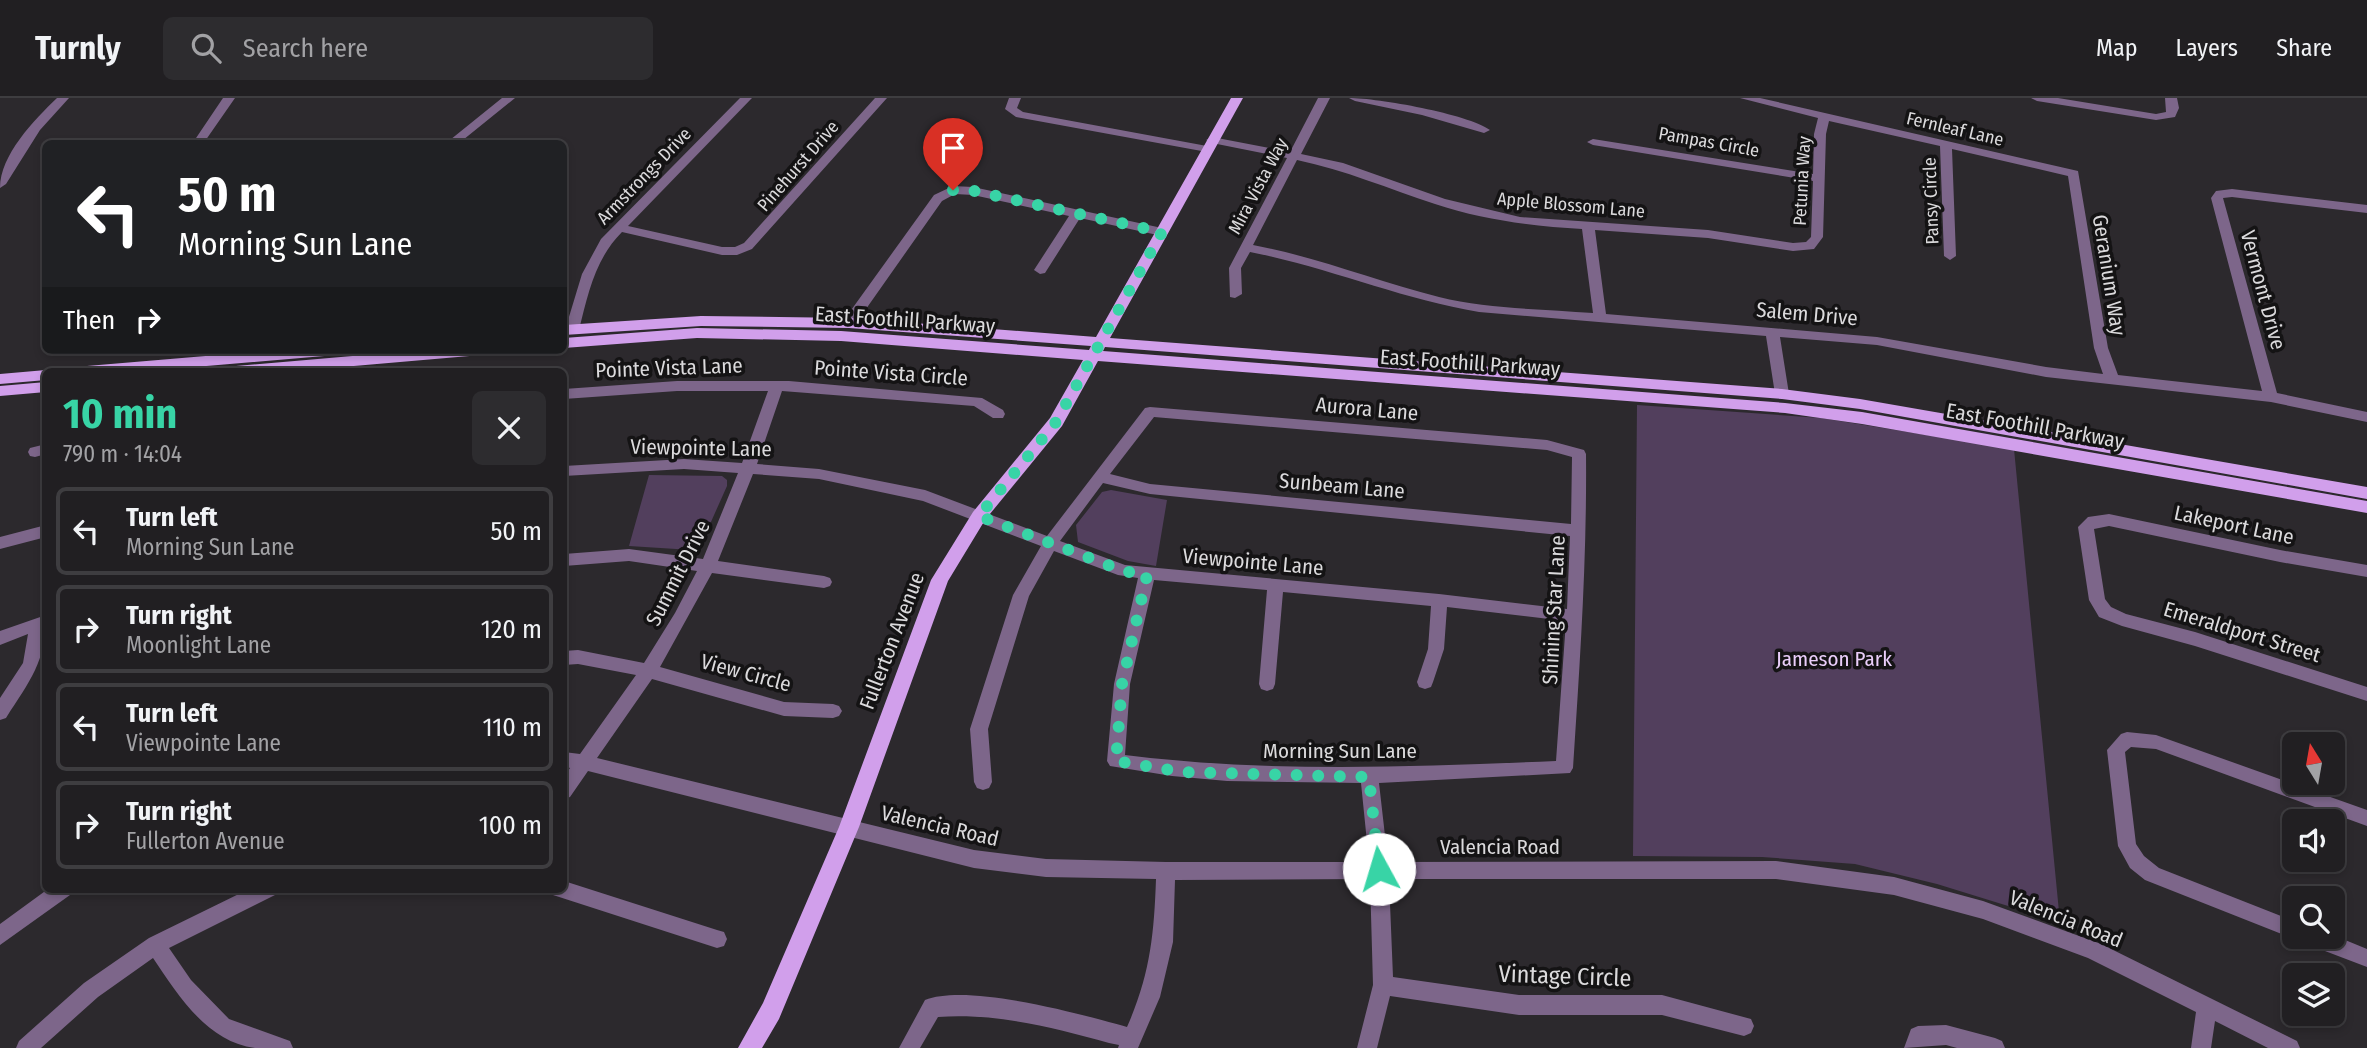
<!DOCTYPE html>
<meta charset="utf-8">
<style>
:root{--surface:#211f22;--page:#2d2c2f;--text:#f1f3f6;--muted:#a2a2a5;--line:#3e3d40;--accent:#38d4a6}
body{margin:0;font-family:"Fira Sans Condensed",sans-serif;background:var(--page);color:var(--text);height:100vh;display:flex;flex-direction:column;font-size:26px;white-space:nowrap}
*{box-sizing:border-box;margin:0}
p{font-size:23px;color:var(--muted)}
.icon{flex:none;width:38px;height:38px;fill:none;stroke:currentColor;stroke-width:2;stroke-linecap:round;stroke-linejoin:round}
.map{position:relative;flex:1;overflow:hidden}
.drawer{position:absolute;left:42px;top:270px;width:525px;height:525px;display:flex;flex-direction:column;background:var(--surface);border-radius:10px;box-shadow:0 4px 10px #0003,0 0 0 2px var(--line)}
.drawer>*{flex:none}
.top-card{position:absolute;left:42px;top:42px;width:525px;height:214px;border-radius:10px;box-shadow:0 4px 10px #0003,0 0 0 2px var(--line);background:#202124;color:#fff;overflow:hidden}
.needle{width:46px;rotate:349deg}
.controls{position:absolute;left:2282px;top:634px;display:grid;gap:14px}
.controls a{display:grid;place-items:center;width:63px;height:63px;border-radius:10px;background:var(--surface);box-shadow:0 4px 10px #0003,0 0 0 2px var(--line);font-size:35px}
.pin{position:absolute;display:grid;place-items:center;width:60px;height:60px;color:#fff;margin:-72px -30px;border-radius:50% 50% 50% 0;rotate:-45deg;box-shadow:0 0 7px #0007}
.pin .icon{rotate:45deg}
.me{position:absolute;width:77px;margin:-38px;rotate:354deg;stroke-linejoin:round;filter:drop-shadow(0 0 5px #0008)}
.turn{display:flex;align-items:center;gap:24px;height:147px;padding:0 21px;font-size:32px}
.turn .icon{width:91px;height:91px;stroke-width:2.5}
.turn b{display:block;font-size:49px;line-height:60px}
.then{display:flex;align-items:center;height:66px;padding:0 21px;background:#0003;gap:14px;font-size:26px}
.round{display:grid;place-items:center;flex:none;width:74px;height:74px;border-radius:10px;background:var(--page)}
.head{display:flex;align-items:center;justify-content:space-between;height:119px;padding:0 21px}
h1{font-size:42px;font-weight:700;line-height:52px;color:var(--accent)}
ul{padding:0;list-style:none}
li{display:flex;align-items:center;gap:21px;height:88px;margin:0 14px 10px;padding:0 7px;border:4px solid var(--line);border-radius:10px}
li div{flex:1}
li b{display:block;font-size:26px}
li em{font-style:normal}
header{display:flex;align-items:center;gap:42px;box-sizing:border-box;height:98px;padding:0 35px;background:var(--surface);border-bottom:2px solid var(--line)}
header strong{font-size:33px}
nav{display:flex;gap:38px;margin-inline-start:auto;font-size:24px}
.search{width:490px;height:63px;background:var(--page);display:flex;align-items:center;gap:18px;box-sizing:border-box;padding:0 24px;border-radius:10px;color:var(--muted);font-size:26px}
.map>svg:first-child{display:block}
.green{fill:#523f5d}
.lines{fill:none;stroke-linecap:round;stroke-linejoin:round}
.minor{fill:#7d668a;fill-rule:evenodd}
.major{fill:#d19feb;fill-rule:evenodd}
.route{stroke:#38d4a6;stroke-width:12;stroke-dasharray:0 21.6}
.labels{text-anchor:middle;stroke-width:7;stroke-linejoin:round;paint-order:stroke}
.far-street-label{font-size:18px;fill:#dbdadc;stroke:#141314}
.street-label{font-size:21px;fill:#dbdadc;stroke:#141314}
.park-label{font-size:21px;fill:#eacefa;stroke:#141314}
.near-street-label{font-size:24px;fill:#dbdadc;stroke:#141314}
</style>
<header>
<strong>Turnly</strong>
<div class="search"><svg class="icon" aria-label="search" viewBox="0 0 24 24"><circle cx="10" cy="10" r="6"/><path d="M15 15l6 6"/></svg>Search here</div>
<nav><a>Map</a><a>Layers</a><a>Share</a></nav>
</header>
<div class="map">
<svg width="2367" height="950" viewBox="0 0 2367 950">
<rect width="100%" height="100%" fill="#2c292d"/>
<path class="green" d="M1637,307L1821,320L2014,351L2060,824L1937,786L1855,766L1762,759L1633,758Z
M649,377L722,378L727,382V388L702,444L692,452L629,448Z
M1111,392L1167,402L1156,468L1128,463L1078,444L1076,427L1102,394Z"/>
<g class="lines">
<path class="minor" d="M57,0H69L40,32L6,86L0,90C0,57 34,22 57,0Z
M223,0H235L203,46H192Z
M502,0H515L458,46H445Z
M740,0H752L628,128L722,149H735L744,145L875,0H887L752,151L737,157H722L622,134C595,161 588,196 579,232L577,235H567L565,232L582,176L601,141Z
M1009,0H1021L1017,10L1023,14L1207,48L1213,51L1207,54L1016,19L1005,11Z
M1318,0H1330L1301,56L1343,65L1445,101L1520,119L1708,132L1793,145L1806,144L1811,139L1813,83L1593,47L1587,44L1593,41L1813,76L1814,36L1818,20L1740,0H1760L2078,73L2108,250L2118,277L2262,293L2211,100L2216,93L2232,91L2367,107V115L2232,99L2223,100L2277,295L2367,314V324L2271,304L2046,279L1877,247L1780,239L1789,296L1782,301L1775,296L1766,238L1479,214C1401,201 1327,169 1250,154L1241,170L1242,196L1235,200L1230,199L1229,170L1287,60L1212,45L1206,42L1212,39L1290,54ZM1829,23L1940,48L1944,158L1950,162L1956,158L1952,51L2068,78L2094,250L2103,276L2046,269L1877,239L1606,216L1595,132L1708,140L1793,153L1814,151L1823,139L1826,36ZM1297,62C1345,72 1389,91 1435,106C1483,122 1532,128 1582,131L1593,215C1542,211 1488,211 1439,199C1376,183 1317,159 1253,147Z
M1349,0C1378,0 1468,16 1490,32L1484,35L1422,17L1355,3Z
M2031,0H2058L2156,16L2166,14L2165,0H2177L2179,10L2175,19L2156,22L2037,3Z
M953,88L973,89L1162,130L1168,134L1162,138L1080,120L1045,175L1040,176L1034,172L1069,118L973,97L955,96L942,103L854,228H844V222L934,97Z
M677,283H789L982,300L1003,312L1005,316L1003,320H993L974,308L782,293L757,366L819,371L925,392L1047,438L1145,310L1150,309L1547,342L1584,352L1586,356C1587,461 1580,564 1573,670L1570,675L1379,685L1388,764L1776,763L1894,779L1983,803L2101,846L2297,943L2300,950H2268L2215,923L2211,950H2191L2196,914L2088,860L1983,821L1894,797L1776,781H1389L1393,879L1519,897H1662L1751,921L1754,928L1751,935L1744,938L1662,917H1519L1390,898L1377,950H1357L1373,887L1370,781L1175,782L1173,844L1160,899L1138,950H1118L1119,947L1109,945C1053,929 996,915 938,919L920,950H899L925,902C968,885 1081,916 1127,929C1150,877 1154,838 1156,781L1046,779L974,770L588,673L570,699L564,701V679L570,670L564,668V654L580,656L636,577L578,566L564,567V553L578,552L644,565L675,515L697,473L629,463L564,468V456L629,451L703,461L738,375L684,371L564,378V368L684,361L742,365L768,293H677L564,301V291ZM1154,319L1547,352L1572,359L1571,426L1150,386L1110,376ZM753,376L819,381L923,403L1041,448L1013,497L970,631L974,684L977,690L983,692L989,690L992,684L988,631L1029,498L1054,453L1118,477L1138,480L1114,586L1107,663L1110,668L1172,678L1227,683L1361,685L1369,764H1166L1046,761L974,752L597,660L652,581L784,618L833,620L839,618L842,613L839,608L833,606L784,604L660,569L712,475L824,490L830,488L832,484L830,480L824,478L718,463ZM1103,385L1150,396L1570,438L1567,511L1439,496L1125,467L1060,443ZM1154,482L1267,492L1259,586L1261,591L1267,593L1273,591L1275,586L1283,494L1431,508L1428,551L1417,584L1419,589L1425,591L1431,589L1433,584L1444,551L1447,509L1566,523L1556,663C1412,669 1269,675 1125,657L1130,586Z
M46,346V356L35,359L30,358L28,354L30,350Z
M2109,416L2280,452L2367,467V479L2280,464L2109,428L2094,431L2105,501L2111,509L2126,516L2195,534L2367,589V603L2195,548L2122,528L2099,519L2089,502L2078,429L2088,419Z
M46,427V439L0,451V439Z
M46,517C46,565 30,582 6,620L0,622V600L23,565L28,536L0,547V533Z
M2127,634L2156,637L2367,712V728L2156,651L2131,649L2125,654L2136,746L2144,758L2159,770L2294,823V838H2301L2294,841L2145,782L2130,770L2118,748L2107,652L2121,636Z
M564,783L717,832L724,834L727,841L724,848L717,850L553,797L551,791H564Z
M48,791H72L70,797L0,847V826Z
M249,791H277L275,797L169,850L191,882L229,921L290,943L293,950C281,950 268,950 255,950C207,944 178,897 153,860L98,899L41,950H16L19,943L84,885L149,840Z
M2333,837L2367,851V869L2304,845L2301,838Z
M1946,927L1995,940L2002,943L2005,950H1957L1946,947L1904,950L1911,931L1918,928Z"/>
<path class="major" d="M1231,0H1243L1110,240L1782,291L1860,301L2367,389V401L1860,311L1782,301L1105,249L1103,253L1785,305L1862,314L2367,403V415L1862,326L1785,315L1098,263L1062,328L985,422L948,483L859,729L779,921L762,950H738L763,905L839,729L931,482L973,414L1050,320L1083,262L841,243L697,240L564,250V240L697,230L841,233L1089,252L1091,248L849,230L701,228L564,237V227L701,218L849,220L1096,239Z
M276,252H344L336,257L148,273H79L87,268Z
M422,252H489L481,257L296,273H228L236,268Z
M46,272L50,273H46V282L0,286V276Z
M46,284V294L0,298V288Z"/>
</g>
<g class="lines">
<path class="route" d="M953,92L974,93L1162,134L1056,324L979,418L1124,473L1147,477L1122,586L1116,663L1182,674L1369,679L1379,771"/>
</g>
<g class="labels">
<g class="far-street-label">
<text transform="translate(1955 31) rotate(13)" y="6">Fernleaf Lane</text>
<text transform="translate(1709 44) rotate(10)" y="6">Pampas Circle</text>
<text transform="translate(798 68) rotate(-49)" y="6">Pinehurst Drive</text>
<text transform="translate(644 78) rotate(-46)" y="6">Armstrongs Drive</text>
<text transform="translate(1802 83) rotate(-87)" y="6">Petunia Way</text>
<text transform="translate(1258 88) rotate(-62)" y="6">Mira Vista Way</text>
<text transform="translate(1931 103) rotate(-92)" y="6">Pansy Circle</text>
<text transform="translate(1571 107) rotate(5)" y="6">Apple Blossom Lane</text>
</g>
<g class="street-label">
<text transform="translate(2109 177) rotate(81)" y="7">Geranium Way</text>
<text transform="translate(2263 192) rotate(75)" y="7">Vermont Drive</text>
<text transform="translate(1807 216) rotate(5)" y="7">Salem Drive</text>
<text transform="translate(905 222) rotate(4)" y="7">East Foothill Parkway</text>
<text transform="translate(1470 265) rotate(4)" y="7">East Foothill Parkway</text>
<text transform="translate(669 270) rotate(-2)" y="7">Pointe Vista Lane</text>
<text transform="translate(891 275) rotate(4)" y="7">Pointe Vista Circle</text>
<text transform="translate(1367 311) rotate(5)" y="7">Aurora Lane</text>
<text transform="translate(2035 328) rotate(10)" y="7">East Foothill Parkway</text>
<text transform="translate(701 350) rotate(1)" y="7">Viewpointe Lane</text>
<text transform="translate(1342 388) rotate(5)" y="7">Sunbeam Lane</text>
<text transform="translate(2234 427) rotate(12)" y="7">Lakeport Lane</text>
<text transform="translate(1253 464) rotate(5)" y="7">Viewpointe Lane</text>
<text transform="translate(678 475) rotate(-63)" y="7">Summit Drive</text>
<text transform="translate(1554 512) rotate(-87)" y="7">Shining Star Lane</text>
<text transform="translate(2242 534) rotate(17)" y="7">Emeraldport Street</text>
<text transform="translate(892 543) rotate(-69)" y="7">Fullerton Avenue</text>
<text transform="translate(746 575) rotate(15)" y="7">View Circle</text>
<text x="1340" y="660">Morning Sun Lane</text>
<text transform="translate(940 728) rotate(13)" y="7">Valencia Road</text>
<text x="1500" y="756">Valencia Road</text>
<text transform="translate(2066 821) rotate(22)" y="7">Valencia Road</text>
</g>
<g class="park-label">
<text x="1834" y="568">Jameson Park</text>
</g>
<g class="near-street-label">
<text transform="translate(1565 878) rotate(2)" y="8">Vintage Circle</text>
</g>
</g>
</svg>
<div class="controls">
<a><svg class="needle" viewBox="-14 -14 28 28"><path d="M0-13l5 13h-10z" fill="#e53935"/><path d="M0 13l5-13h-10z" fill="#a2a2a5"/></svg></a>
<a><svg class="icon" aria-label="sound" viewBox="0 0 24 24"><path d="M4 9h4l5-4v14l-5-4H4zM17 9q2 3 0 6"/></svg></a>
<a><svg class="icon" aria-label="search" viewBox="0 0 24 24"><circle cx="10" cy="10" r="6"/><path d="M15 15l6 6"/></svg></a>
<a><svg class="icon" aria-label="layers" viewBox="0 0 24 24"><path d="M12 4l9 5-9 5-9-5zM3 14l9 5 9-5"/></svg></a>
</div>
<div class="pin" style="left:953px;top:92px;background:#d93025"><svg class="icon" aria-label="arrive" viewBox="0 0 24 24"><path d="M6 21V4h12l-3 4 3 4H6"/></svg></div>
<svg class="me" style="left:1379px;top:771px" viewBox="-20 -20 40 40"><circle r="19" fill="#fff"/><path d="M0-13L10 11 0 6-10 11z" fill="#38d4a6"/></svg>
<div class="top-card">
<div class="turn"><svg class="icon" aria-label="left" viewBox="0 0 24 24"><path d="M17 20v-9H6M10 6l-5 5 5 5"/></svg><div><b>50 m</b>Morning Sun Lane</div></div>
<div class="then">Then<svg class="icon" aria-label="right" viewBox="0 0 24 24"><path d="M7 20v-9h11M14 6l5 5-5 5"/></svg></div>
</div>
<section class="drawer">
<div class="head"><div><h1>10 min</h1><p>790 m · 14:04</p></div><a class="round"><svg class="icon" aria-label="close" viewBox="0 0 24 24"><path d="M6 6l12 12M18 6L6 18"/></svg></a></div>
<ul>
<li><svg class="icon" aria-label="left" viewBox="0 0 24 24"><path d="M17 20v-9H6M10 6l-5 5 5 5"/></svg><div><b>Turn left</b><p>Morning Sun Lane</p></div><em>50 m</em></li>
<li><svg class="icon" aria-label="right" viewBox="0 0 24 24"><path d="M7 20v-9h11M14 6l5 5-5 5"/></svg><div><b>Turn right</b><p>Moonlight Lane</p></div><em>120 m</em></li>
<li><svg class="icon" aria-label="left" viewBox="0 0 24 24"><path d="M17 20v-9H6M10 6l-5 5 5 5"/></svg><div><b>Turn left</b><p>Viewpointe Lane</p></div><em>110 m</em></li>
<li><svg class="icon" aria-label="right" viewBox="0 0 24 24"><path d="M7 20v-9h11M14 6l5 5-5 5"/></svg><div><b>Turn right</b><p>Fullerton Avenue</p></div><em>100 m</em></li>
</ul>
</section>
</div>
